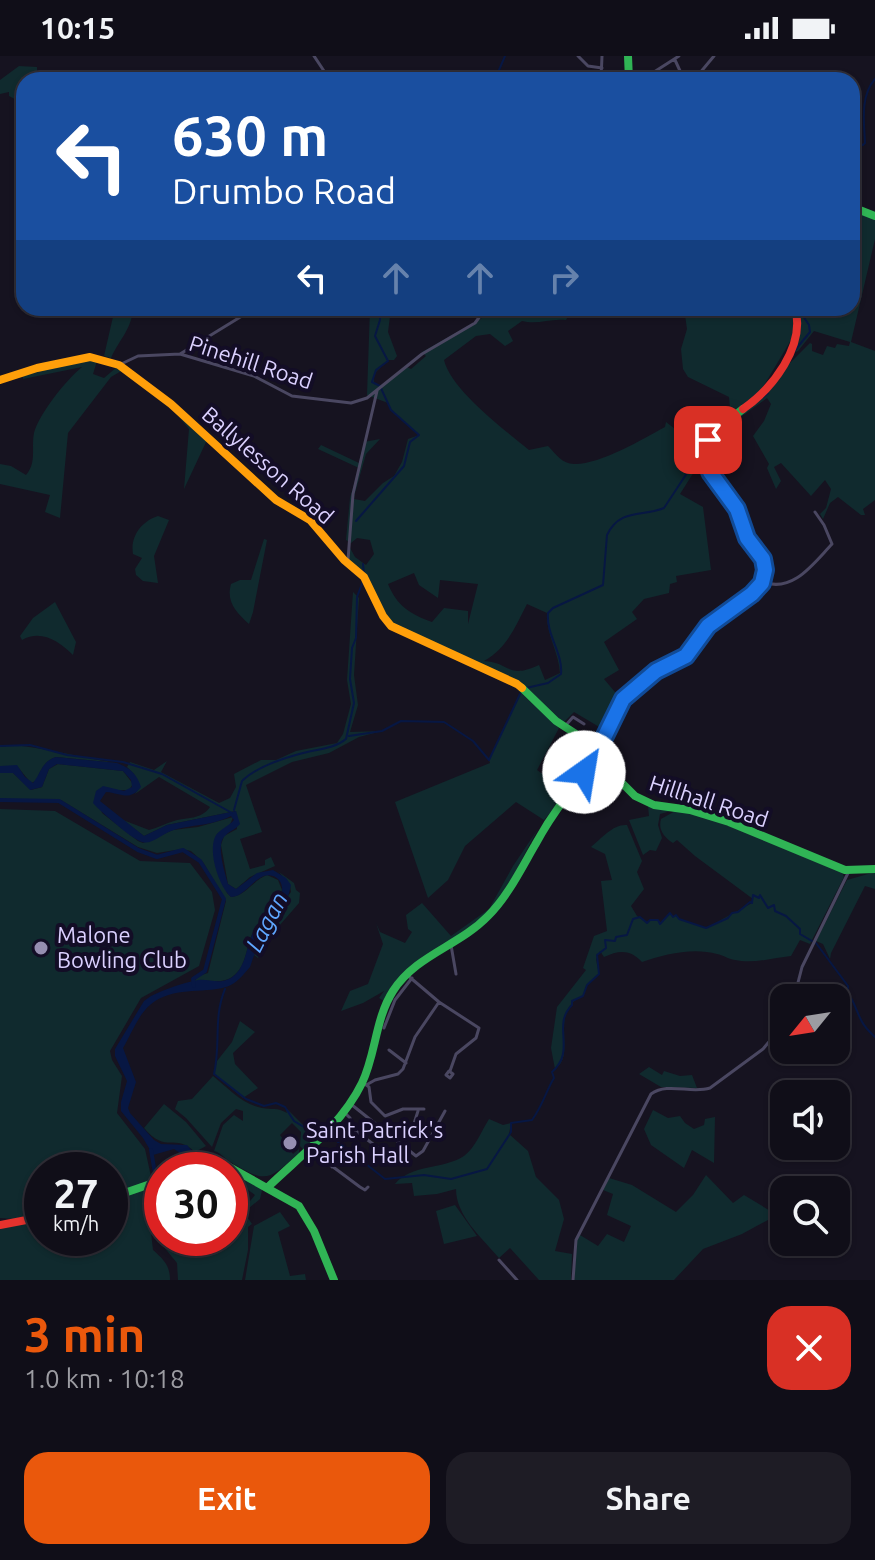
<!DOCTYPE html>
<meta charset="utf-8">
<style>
:root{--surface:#100e18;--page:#1e1c25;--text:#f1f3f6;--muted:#9c9ca2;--line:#302e37;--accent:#ea580c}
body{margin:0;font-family:Ubuntu,sans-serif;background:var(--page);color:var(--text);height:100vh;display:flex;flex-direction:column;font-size:30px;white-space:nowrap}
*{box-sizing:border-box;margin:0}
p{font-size:26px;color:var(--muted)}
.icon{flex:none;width:44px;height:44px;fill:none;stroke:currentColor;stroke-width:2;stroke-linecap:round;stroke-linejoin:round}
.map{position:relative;height:1224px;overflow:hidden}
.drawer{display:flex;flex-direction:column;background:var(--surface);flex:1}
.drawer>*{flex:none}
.top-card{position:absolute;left:16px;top:16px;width:844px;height:244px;border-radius:24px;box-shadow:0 2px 6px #0004,0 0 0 2px var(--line);background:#1a4fa0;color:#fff;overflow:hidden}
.needle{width:52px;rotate:240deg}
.controls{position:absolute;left:770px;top:928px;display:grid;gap:16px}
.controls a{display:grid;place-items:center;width:80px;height:80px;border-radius:16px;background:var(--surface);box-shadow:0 2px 6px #0004,0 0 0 2px var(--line);font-size:40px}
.speed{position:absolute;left:24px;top:1096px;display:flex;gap:16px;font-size:40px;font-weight:700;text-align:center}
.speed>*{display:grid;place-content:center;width:104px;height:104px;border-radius:50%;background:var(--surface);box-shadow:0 2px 6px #0004,0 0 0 2px var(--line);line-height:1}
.speed small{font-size:20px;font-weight:400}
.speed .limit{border:12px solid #d22;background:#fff;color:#111}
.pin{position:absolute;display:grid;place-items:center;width:68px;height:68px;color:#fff;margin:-34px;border-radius:16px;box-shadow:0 4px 12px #0006}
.me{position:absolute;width:88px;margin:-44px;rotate:32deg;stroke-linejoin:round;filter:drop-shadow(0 0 6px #0008)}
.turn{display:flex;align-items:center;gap:28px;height:168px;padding:0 24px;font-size:36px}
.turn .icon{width:104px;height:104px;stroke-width:2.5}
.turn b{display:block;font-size:56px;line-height:68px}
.lanes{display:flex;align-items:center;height:76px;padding:0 24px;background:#0003;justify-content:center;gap:40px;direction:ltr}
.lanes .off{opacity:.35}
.round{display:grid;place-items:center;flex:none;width:84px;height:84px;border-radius:24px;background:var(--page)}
.headline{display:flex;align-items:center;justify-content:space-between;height:136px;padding:0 24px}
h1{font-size:48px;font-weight:700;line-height:60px;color:var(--accent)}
.button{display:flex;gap:16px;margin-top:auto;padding:16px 24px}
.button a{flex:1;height:92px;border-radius:24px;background:var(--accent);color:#fff;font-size:32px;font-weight:700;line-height:92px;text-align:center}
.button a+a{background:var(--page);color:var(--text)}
.status{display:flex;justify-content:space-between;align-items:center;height:56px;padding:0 40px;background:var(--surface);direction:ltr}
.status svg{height:22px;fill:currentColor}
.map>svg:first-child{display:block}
.green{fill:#102a2e;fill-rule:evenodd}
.water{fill:#071743}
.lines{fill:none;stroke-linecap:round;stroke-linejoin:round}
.stream{stroke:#071743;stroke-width:2}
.canal{stroke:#071743;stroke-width:4}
.street{stroke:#4a4761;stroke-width:3}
.fast{stroke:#30b455;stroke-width:8}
.slow{stroke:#ff9f0a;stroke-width:8}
.jam{stroke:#e5322d;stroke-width:8}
.route-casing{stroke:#114b97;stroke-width:20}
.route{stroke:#1a73e8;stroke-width:14}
.poi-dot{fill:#968eb1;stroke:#130d26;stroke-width:3}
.labels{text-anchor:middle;stroke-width:8;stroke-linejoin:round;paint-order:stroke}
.street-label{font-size:22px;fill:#dbd1ff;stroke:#130d26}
.poi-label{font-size:22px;fill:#dbd1ff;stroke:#130d26;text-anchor:start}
.water-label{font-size:24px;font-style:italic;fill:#5fa6ff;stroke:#130d26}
</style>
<div class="status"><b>10:15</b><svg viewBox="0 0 49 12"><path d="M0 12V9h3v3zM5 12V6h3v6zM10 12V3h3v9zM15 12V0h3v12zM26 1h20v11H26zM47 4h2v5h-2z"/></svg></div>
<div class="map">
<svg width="875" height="1224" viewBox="0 0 875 1224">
<rect width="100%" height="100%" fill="#161320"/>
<path class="green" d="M19,10L37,11V24H24V48L9,40V36L0,38V24Z
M852,154L875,161V183L851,286L875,295V444L863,453L865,459H861L838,441L830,447L823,463L820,458L826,452L831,433L825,424L811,440L781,407L774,411L781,425L776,433L767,412L769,408L753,380L764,365L771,348L767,342L734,366L728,390L725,387L727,374L723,372C749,353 774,336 787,307H790L810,287L812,288V295L823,299L827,290L835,292L837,288L849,290L850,286L814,275L798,295L790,298L799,278L797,252H852Z
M115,252H133C132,273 120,282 111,302L104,300Z
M370,252H391L388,276L397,300L394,304H388L374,318V328L381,330L407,311L411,313L426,300L422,296L482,262L488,252H573L566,264C550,262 538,269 522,265L508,275L513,285L505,290L490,278L476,280L444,304C451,334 505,374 529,394L548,390C556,398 562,408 574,408C599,409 643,383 665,371L666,366L692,386L696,377L699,383H706L705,390L702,391L706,397L680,438L703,451L711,514L676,520L677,526L670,528L669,537L644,543L632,556L637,563L604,586L619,614L604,623L620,642L606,675L574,656L563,667L512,622L399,572L396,577L379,559L367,528L349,506L350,492L355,501L366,509L374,498L370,484L357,482L351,487L346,484L350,442L359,412L318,393L321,389L359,407L364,386L380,383L366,398L355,437L354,443L365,445L383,427L394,420L402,406L408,383L419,379L391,354L388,347L367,339ZM414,517L419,529L438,542L440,524L478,528L468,568V555L444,552L432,566C410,558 397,550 388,528ZM527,548L547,557C546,579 559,596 560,617L545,624L539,609C507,624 510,606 484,605C507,592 515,571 527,548Z
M684,252H782L785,255L792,254L794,275L791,284L763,331L731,363L729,341L688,321L683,313L681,293L687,273Z
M95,303L97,305L93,318L104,322L117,311L123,314L111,321L68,377L60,462L45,456L50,439L0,428V408L11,410L26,419C37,406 31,393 34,377C39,358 66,324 82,311L23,323V319L49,310Z
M170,350L207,384L184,433L189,373Z
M158,460L169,464L154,500L158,527L143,525L136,519L135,513L142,502L133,498C130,480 142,465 158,460Z
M264,483L267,484L253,556L249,568C236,556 226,546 231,528L240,524H251Z
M353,536L359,542L354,619L358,649L350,676L382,675L359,681L329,697L292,706L246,729L262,776L240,783L250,813L265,809V804L271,801L275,810L250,821L236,833L228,828L221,789L224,780L237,773L236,755L167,769L144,780L123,764L149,774C158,772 166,767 174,765C187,761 201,764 210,751L159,721L135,738L140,731L134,718L127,711L130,706L154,714L167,705L161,716L219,747L230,742L236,731L234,718L261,704H276L296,695L337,687L343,678L351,648L347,624Z
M55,546L76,586L73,599C59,585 41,573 22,584L20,580L33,562Z
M521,637L559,672L537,714L568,736L544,764L516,746L465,790L448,824L428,842L395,746L490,707L489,704Z
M13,689C48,692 82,702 117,707L56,701C44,705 41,714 36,725L31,727L17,710H0V691Z
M58,708L123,715L133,728L129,734L96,735L102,757L138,785L143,787L173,774L198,771L233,761L230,769L217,778L215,803L227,837L231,841C247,839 252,825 267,819L278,824L282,834C277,851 261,859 253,876C246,890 247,911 232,921C221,929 207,922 194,926L198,920L208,917L226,845L203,806L191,795L182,793L157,797L138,791L61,744L0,743V717H13L31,734L42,731L49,713Z
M648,750L671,753V755L660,758L658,769L662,782L656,795L650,794L643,799L629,764L649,760Z
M0,753L55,755L140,805L190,807L212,836L215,854L199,910L141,942L110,995L112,1004L122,1020L117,1057L145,1093L152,1125L110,1138V1114H42V1156L14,1163L0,1162Z
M677,754C735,768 787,795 842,816L844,821L810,888L800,884L791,900C773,902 753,908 735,904C728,903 723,899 717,898C694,891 664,898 642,906C630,893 619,894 604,901L600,895L596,903L599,918L587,929L583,940C547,955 578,998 555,1013L551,992L557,951L586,914L583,912L594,880L607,875L601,825L612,824L605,798L591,791C602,782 613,768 627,769L642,805L637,816L644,833L631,850L637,860L647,867L650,864H658L661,867L670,857L673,861L676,859L679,863L706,872L752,847L753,843L695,800L677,784L673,787C664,781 658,774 661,763Z
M538,773C520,804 503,850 474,871C436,900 412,898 384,945L379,942L384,935L363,947L341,955L350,935L368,928L383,888L376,867L380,876L405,887L412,876L408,873L406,859L422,847L451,880L489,853L513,810Z
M279,816L294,827L296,834L300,837L299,847L279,870L258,902L254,899L264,871L291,836L290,829Z
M875,816V833L865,830L831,897L830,903L823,888L816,885L847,824Z
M240,965L255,976L233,997L235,1008L258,1032L243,1042L214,1018L217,1005L232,986Z
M649,1011L662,1019L664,1015L680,1020L692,1019L697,1032L661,1031L639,1018Z
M213,1020C227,1031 243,1049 262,1052C272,1054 277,1051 287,1057L285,1051L305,1071L321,1077L306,1093H303L300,1090L301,1076L292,1067L280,1079L293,1098L299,1093V1097C268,1125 266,1128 229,1105C223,1101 221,1097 214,1095L223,1069L234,1059L243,1065V1055L236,1053L221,1067L212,1091L186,1062L175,1053L178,1045L192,1043Z
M164,1048L186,1066L206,1090L195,1096C174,1076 167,1099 144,1072Z
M653,1054L668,1062L680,1060L685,1067L694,1073L704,1069L705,1063L715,1061L714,1107L692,1094L684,1112L651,1089L644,1073Z
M489,1063L503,1069L511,1067L509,1078L528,1095L536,1121L559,1144L564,1163L555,1195L572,1198L571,1224H539L510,1192L499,1202C482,1182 456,1160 456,1133L437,1138L414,1140L412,1127L395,1128C411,1108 442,1114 464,1100C475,1092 482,1074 489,1063Z
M215,1106L263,1130L260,1143L244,1156L252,1168L248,1171V1194L242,1224H178L177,1207L159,1185L158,1172L162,1175V1182H230V1127L250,1145L255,1139L232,1122L230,1114H215L205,1109Z
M706,1119L733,1147L744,1139L777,1159L742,1178L703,1193L674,1224H574L577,1184L580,1179L598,1190L607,1178L624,1186L631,1170L607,1159L613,1138L603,1134L609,1122L632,1129L676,1156L693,1139Z
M162,1125V1160L153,1156L149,1159L153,1194C163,1203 170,1209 170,1224H0V1171L42,1162V1182H110V1143Z
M455,1149L477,1180L444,1188L436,1155Z
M280,1156L290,1170L278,1176L290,1220L305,1218L306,1224H245L254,1170Z"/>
<path class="water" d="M56,701L117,707C130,712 137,718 141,731C129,746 121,737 106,736L100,745L144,780L167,769L236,755L240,768C235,774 229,775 224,781C216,790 225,817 228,828L236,833L257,817L273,814L286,822L291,829L288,841L264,871L250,911C244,918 235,929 226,931C202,938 172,930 150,949C138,959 131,979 123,992L136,1026L128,1052L130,1057L154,1084L161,1088L187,1089L201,1106L215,1114H192L186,1101L174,1093L153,1099L143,1082L121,1055V1046L127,1025L115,1000V993L144,945L151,940C165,933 183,927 198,924C209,923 219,928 229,923C247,914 245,891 254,875C261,861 280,851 282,835C283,828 279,822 273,820C257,814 247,841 231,841C219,830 208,797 215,781C218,774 229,770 234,764L231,760C209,771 190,768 171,775C162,778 152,789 142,786C133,784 100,755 93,747L96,735L103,730L124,735L132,731L131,724L123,715L57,708L49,713L42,731L30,734L13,717H0V710L17,709L25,721L33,727C41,717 42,705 56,701Z"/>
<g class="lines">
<path class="stream" d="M489,24L499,14L505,0
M852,86L863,89L865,87C864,66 860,40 875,23
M791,299L810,276L809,269L799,254
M750,351L768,337
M725,389L731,368L745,355
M356,465L404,410L410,386L419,379L391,354L380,330L372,326L376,314L388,305L375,280L380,264V252
M363,508L364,518
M526,632L548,627L561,618C563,597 546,579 548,557L553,552L603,529L607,479C620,452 642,461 664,452L691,411L705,399
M349,680L382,675L401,665L444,666L473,685L489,704L520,638
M0,690L30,689L67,699L123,706L162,718L232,757
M243,724C258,710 284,702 303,697C318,693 334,693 346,683L354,647L350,623L352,592L356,582L357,541L363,525
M234,754L242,725
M816,887L848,930C847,940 851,940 854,948C861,964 861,968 875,981
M225,933C213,962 221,988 214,1018L246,1043L264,1050L276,1047L285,1051L294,1065L317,1079
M322,1083L333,1082L385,1123L424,1119L451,1123L487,1113L511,1076V1067L532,1064C543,1049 546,1035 554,1022L552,1016C577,994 551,970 572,949V945L583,940L587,929L599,918L597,899L606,892L605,884L615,885L616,881L627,879L633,863L640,861L647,867L650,864H658L660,868L670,857L673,861L676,859L679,863L706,872L728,862L732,857L738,856L750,846L752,847L753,839L759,842L760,839L768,852L774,849L775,855L786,860L800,873V878L812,885"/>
<path class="canal" d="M0,744L59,745L138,794L157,801L183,794L200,805L224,843L205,915L193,923L194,930
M151,1094L156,1123
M155,1158L156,1132"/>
<path class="street" d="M314,0L330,24
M578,0L588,10L602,12
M631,16H654L679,0
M654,16L656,24
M673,22L681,17L675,4
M601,24L602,0
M694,24L714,0
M180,298L255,252
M119,309L138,300L180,298L254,320L292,340L351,347L367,342L422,298L475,267L486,252
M348,504L353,438L377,335
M763,526C793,537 813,508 832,488L824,469L815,456
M566,669L573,661L584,668
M604,685L612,690L622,710
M555,689L562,697L553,720L568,733
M572,696L580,702
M561,711L569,717
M568,718L583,697
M582,721L596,729
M594,728L601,713
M451,889L456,918
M406,918L439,946L479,972L476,982L456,998L450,1015
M794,942L802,911L849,815
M384,972L395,944L412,922
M389,994L406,1007
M449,1015L453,1018L450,1022L446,1019Z
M362,1026L369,1031L371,1046L385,1060L403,1053H424
M368,1028L375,1024L398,1018L403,1013L415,981L439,946
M352,1049L416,1100L423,1095L445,1055
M344,1056L350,1062L352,1072L394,1104
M411,1077L418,1055
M309,1093L360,1131L365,1134L368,1131
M332,1111L337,1104
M499,1204L517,1224
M573,1224L576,1184L651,1038C668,1026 691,1038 710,1032L763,993L784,968"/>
<path class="fast" d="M628,0L629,24
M852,151L875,160
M522,632L556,665L593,689L607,712L635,740L654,749L690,754L729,766L845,814L875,813
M598,694L623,643L656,615L686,600L708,570L752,538L762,527L765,514L763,503L747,482L737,453L710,416L707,386L719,372L743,353
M192,1114L213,1106L224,1108L299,1150L314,1175L334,1224
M268,1131C301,1099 341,1070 362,1027C376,998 375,963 393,935C416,899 459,890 488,860C508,840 521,813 535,789C553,756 574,728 601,702
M110,1142L162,1124"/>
<path class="slow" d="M0,324L37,312L90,301L119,309L171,348L276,444L310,464L344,504L364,521L383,560L391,570L517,628L522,632"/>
<path class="jam" d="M743,353C772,333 806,290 795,252
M0,1169L42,1161"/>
</g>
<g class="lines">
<defs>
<path id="route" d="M584,716L601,702L598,694L623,643L656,615L686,600L708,570L752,538L762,527L765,514L763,503L747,482L737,453L710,416L708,384"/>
</defs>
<use href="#route" class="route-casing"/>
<use href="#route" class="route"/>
</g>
<g class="poi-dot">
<circle cx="41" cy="892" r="8"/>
<circle cx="290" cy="1087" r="8"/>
</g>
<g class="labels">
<g class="street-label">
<text transform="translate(251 306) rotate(18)" y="8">Pinehill Road</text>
<text transform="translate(268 409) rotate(41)" y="8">Ballylesson Road</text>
<text transform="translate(709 745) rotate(18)" y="8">Hillhall Road</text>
</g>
<g class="poi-label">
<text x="57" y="887">Malone<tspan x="57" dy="25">Bowling Club</tspan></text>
<text x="306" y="1082">Saint Patrick's<tspan x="306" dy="25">Parish Hall</tspan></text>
</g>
<g class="water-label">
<text transform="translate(267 866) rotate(-63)" y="8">Lagan</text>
</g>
</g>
</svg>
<div class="controls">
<a><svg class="needle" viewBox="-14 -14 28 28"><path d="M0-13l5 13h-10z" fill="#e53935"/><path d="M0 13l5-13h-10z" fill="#9c9ca2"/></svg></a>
<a><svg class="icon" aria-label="sound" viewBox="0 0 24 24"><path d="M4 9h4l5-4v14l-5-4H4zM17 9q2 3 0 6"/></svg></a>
<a><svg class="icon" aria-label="search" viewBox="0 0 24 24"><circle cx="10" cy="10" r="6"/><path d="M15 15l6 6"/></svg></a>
</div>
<div class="speed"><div>27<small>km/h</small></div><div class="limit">30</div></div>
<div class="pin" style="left:708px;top:384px;background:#d93025"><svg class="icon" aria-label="arrive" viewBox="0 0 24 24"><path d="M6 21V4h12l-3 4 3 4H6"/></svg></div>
<svg class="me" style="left:584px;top:716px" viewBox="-20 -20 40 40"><circle r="19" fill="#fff"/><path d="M0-13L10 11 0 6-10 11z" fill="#1a73e8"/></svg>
<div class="top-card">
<div class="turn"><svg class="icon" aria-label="left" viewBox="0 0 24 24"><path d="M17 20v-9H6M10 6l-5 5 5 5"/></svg><div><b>630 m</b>Drumbo Road</div></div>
<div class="lanes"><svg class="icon" aria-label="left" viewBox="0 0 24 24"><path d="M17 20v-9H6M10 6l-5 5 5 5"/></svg><svg class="icon off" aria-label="ahead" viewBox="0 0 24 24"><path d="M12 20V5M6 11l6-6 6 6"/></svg><svg class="icon off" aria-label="ahead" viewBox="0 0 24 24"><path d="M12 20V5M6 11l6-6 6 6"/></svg><svg class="icon off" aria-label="right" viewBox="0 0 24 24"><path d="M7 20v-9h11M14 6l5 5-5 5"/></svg></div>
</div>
</div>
<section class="drawer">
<div class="headline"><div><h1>3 min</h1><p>1.0 km · 10:18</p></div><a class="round" style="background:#d93025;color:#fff"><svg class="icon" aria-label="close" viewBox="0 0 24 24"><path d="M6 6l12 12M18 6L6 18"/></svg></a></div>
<div class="button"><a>Exit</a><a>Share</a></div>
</section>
